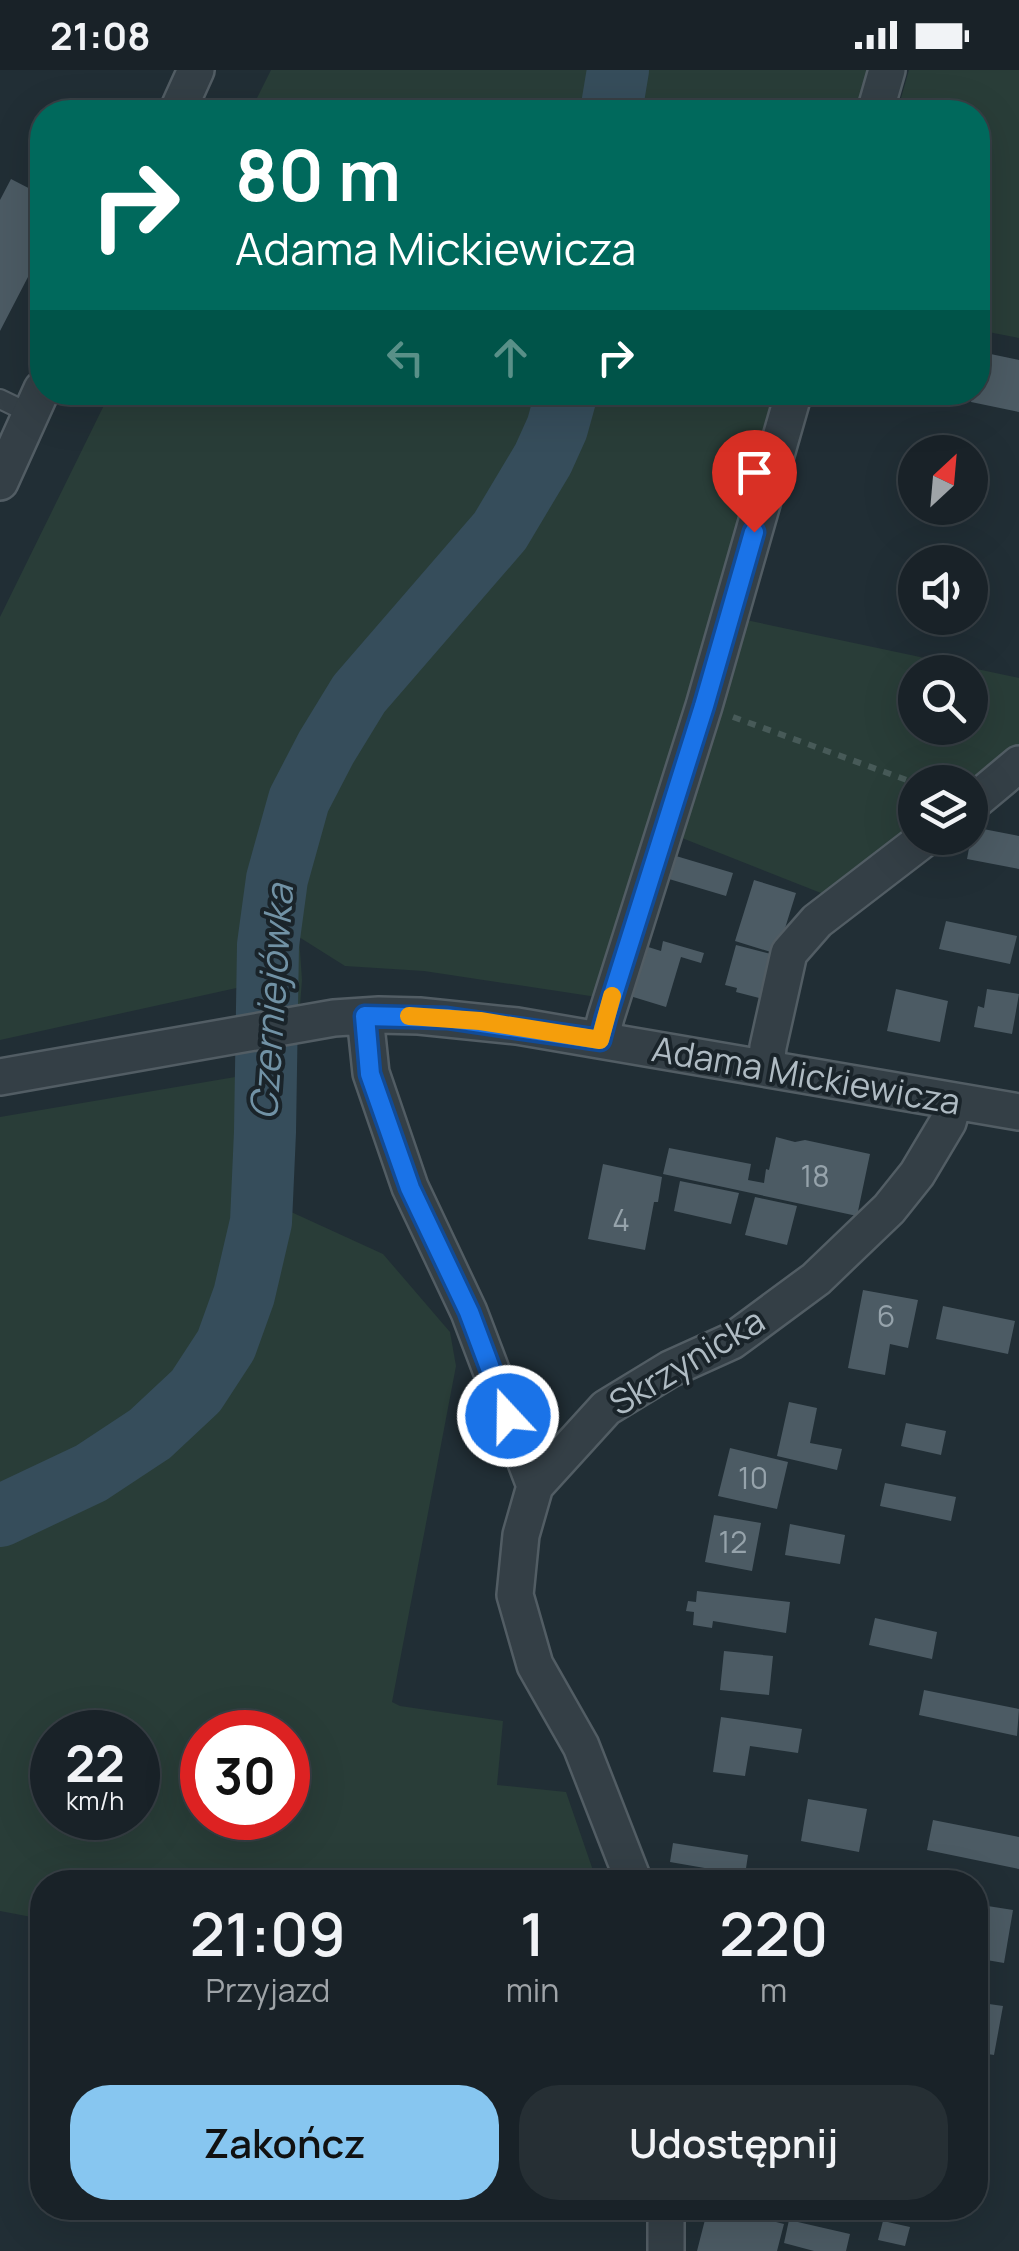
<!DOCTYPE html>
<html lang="pl">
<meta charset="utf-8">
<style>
:root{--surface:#192228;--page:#262f34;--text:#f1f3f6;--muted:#9fa4a8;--line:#373f45;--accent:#87c6f0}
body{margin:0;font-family:Manrope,sans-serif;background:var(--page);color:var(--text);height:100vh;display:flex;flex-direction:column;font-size:38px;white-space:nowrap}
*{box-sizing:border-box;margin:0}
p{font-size:32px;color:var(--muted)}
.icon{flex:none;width:55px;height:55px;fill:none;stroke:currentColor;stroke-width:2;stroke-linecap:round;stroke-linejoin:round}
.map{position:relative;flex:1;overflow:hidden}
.drawer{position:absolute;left:30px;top:1800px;width:958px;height:350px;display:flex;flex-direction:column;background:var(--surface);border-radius:40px;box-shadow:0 10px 40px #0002,0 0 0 2px var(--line)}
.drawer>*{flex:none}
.guide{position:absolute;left:30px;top:30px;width:960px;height:305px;border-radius:40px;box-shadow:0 10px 40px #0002,0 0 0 2px var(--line);background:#00695c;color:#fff;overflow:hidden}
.needle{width:65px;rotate:26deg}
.fabs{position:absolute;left:898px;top:365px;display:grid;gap:20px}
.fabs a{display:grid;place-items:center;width:90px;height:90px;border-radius:50%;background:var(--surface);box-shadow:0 10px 40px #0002,0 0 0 2px var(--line);font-size:50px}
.speed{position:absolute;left:30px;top:1640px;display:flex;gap:20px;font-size:50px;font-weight:700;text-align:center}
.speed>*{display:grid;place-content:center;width:130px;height:130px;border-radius:50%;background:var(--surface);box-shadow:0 10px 40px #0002,0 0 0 2px var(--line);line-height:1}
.speed small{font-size:25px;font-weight:400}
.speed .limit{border:15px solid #d22;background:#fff;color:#111}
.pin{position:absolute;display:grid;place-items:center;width:85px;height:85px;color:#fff;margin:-102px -42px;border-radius:50% 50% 50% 0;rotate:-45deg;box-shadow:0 0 10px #0007}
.pin .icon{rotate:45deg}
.me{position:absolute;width:110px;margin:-55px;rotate:339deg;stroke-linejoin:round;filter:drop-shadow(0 0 8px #0008)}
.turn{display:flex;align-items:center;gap:35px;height:210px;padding:0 40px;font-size:45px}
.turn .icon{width:130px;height:130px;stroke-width:2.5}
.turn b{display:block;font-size:70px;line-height:85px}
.lanes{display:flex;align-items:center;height:95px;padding:0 40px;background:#0003;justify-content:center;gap:50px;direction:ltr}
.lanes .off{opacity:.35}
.eta{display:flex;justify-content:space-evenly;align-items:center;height:170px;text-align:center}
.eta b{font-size:60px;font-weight:600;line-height:70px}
.button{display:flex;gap:20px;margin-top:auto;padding:20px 40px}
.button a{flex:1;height:115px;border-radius:40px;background:var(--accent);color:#111;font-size:40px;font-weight:600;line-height:115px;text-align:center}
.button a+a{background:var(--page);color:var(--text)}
.status{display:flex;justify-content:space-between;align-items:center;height:70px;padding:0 50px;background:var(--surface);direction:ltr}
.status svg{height:28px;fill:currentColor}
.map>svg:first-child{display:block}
.green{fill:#293d38;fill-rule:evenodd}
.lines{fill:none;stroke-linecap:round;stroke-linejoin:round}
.river{stroke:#364d5b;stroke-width:62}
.building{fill:#4c5b64}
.service-casing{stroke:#525d64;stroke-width:22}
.minor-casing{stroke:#525d64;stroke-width:40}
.path{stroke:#475a58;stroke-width:6;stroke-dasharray:8 8;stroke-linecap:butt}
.service{stroke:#343f46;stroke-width:18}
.minor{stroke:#343f46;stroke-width:35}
.route-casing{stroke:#114b97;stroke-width:25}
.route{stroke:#1a73e8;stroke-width:18}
.slow{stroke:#f59e0b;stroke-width:18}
.labels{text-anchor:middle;stroke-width:8;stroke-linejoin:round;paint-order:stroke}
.number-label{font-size:30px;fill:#96a3ab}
.street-label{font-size:35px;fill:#afbbc3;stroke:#1a242a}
.water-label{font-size:38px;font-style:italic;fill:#7192a5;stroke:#1a242a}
</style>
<div class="status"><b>21:08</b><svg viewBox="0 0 49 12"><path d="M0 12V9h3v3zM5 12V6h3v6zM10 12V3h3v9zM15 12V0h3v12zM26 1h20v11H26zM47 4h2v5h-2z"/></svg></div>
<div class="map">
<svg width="1019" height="2181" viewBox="0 0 1019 2181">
<rect width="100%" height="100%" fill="#212e35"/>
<path class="green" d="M271,0H873L860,42H250Z
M909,0H1019V268L978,260V42H897Z
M110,323H777L597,927L424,901L345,896L299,867L302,910L296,987L289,1141L383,1184L450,1262L456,1296L392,1632L400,1636L503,1651L497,1715L566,1722L597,1812H42V1849L0,1841V1047L247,1005L241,917L0,970V547ZM52,1662H138V1748H52ZM202,1662H288V1748H202Z
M746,550L1019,608V684L970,712H915V760L826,825L677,766ZM915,602H970V658H915Z"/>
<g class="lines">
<path class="river" d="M611,42L618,0
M0,1446L91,1403L150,1364L196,1321L226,1275L244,1225L261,1152L265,1062L268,875L277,809L299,730L326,678L359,624L500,461L543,389L557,358L567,322"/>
</g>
<path class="building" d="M11,109L42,125V180L0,261V130Z
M981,282L1019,290V342L971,332L973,322H978V298Z
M973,757L1019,766V799L967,789Z
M676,786L733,803L726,826L669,809Z
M754,810L796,823L777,884L735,871Z
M946,851L1017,866L1010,894L939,879Z
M663,871L704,883L701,893L681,887L666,937L630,926L645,876L661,881Z
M736,875L779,886L767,930L736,922L737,918L725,915Z
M896,919L948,931L940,972L887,961Z
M987,919L1019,924L1012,964L974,957L978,936L984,938Z
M776,1067L795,1072L805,1070L870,1084L857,1146L663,1104L669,1078L751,1094L748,1110L764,1113L766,1099L769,1100Z
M603,1094L662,1107L658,1132H654L645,1180L588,1169Z
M680,1111L739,1123L731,1154L674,1141Z
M755,1127L797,1136L787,1175L745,1165Z
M863,1220L918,1230L908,1278L890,1274L885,1305L848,1298Z
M943,1236L1015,1251L1008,1284L936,1269Z
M789,1332L817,1338L810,1373L842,1379L837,1400L777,1386Z
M906,1353L946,1361L941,1385L901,1376Z
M730,1378L788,1392L777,1439L718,1426Z
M885,1413L956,1427L951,1451L880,1436Z
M714,1445L761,1453L752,1501L705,1492Z
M790,1454L845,1465L840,1494L785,1485Z
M697,1521L790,1532L786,1563L713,1551L712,1558L693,1555L694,1542L686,1541L688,1531L696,1532Z
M875,1548L937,1562L932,1589L869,1575Z
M724,1581L773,1586L769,1625L720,1620Z
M924,1620L1019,1639L1017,1666L919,1645Z
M721,1647L802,1659L798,1683L750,1676L745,1706L713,1702Z
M808,1729L867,1739L859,1782L801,1771Z
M933,1750L1019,1767V1799L927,1780Z
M673,1773L748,1785L745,1805L670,1792Z
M975,1834L1013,1840L1004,1893L975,1888Z
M975,1932L1003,1936L994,1985L975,1982Z
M708,2138H721L784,2154L777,2181H697Z
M789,2150L850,2164L846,2181H814L784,2173Z
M883,2151L910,2157L905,2176L878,2170Z"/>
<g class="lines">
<defs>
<path id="service" d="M0,329L31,344"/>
<path id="minor" d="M177,42L196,0
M875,42L887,0
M0,412L42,319
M970,735L1019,694
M365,946L371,1003L410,1117L469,1242L535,1416
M600,970L606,947L704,636L794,322
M766,998L768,977L789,883L817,851L925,768
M0,1007L334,948L379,945L419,946L517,956L1019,1042
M634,1812L581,1676L535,1595L515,1525L521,1465L535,1416L606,1338L670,1299L732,1271L816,1209L889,1139L917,1104L948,1052L954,1031
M666,2181V2138"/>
</defs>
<use href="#service" class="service-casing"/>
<use href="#minor" class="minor-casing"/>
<path class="path" d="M733,647L915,713"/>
<use href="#service" class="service"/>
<use href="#minor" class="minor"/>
</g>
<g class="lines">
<defs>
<path id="route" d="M508,1346L469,1242L410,1118L370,1004L365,946L447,948L600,970L606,947L704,636L754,462"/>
</defs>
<use href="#route" class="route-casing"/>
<use href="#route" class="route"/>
<path class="slow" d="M409,946L480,951L600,970L612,926"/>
</g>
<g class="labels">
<g class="number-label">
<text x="815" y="1117">18</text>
<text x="621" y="1161">4</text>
<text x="886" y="1257">6</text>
<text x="753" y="1419">10</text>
<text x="733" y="1483">12</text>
</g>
<g class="street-label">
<text transform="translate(806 1006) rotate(10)" y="12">Adama Mickiewicza</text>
<text transform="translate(687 1292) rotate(-31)" y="12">Skrzynicka</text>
</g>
<g class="water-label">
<text transform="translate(272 932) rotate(-86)" y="13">Czerniejówka</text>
</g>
</g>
</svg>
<div class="fabs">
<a><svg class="needle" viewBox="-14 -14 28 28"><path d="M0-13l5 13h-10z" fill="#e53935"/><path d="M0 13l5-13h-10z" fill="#9fa4a8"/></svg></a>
<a><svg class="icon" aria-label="sound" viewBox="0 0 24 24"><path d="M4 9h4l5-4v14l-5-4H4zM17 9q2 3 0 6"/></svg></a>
<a><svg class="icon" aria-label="search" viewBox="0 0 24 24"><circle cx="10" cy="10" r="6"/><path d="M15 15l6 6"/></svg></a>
<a><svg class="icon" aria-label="layers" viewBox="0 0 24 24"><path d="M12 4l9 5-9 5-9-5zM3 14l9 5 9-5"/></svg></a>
</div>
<div class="speed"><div>22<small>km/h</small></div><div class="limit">30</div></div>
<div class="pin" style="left:754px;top:462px;background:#d93025"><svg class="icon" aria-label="arrive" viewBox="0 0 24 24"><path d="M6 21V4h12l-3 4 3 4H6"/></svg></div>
<svg class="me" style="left:508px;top:1346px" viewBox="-20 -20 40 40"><circle r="17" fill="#1a73e8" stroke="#fff" stroke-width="3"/><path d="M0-11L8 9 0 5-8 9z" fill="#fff"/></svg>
<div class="guide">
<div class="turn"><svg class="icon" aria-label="right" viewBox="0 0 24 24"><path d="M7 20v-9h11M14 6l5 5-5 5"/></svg><div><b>80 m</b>Adama Mickiewicza</div></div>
<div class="lanes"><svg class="icon off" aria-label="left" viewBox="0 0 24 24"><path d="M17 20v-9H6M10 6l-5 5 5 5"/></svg><svg class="icon off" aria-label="ahead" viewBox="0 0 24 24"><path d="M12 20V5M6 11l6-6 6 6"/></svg><svg class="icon" aria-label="right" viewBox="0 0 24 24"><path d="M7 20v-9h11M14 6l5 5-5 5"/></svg></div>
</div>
<section class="drawer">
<div class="eta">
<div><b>21:09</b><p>Przyjazd</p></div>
<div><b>1</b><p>min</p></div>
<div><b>220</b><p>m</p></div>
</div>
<div class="button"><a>Zakończ</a><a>Udostępnij</a></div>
</section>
</div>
